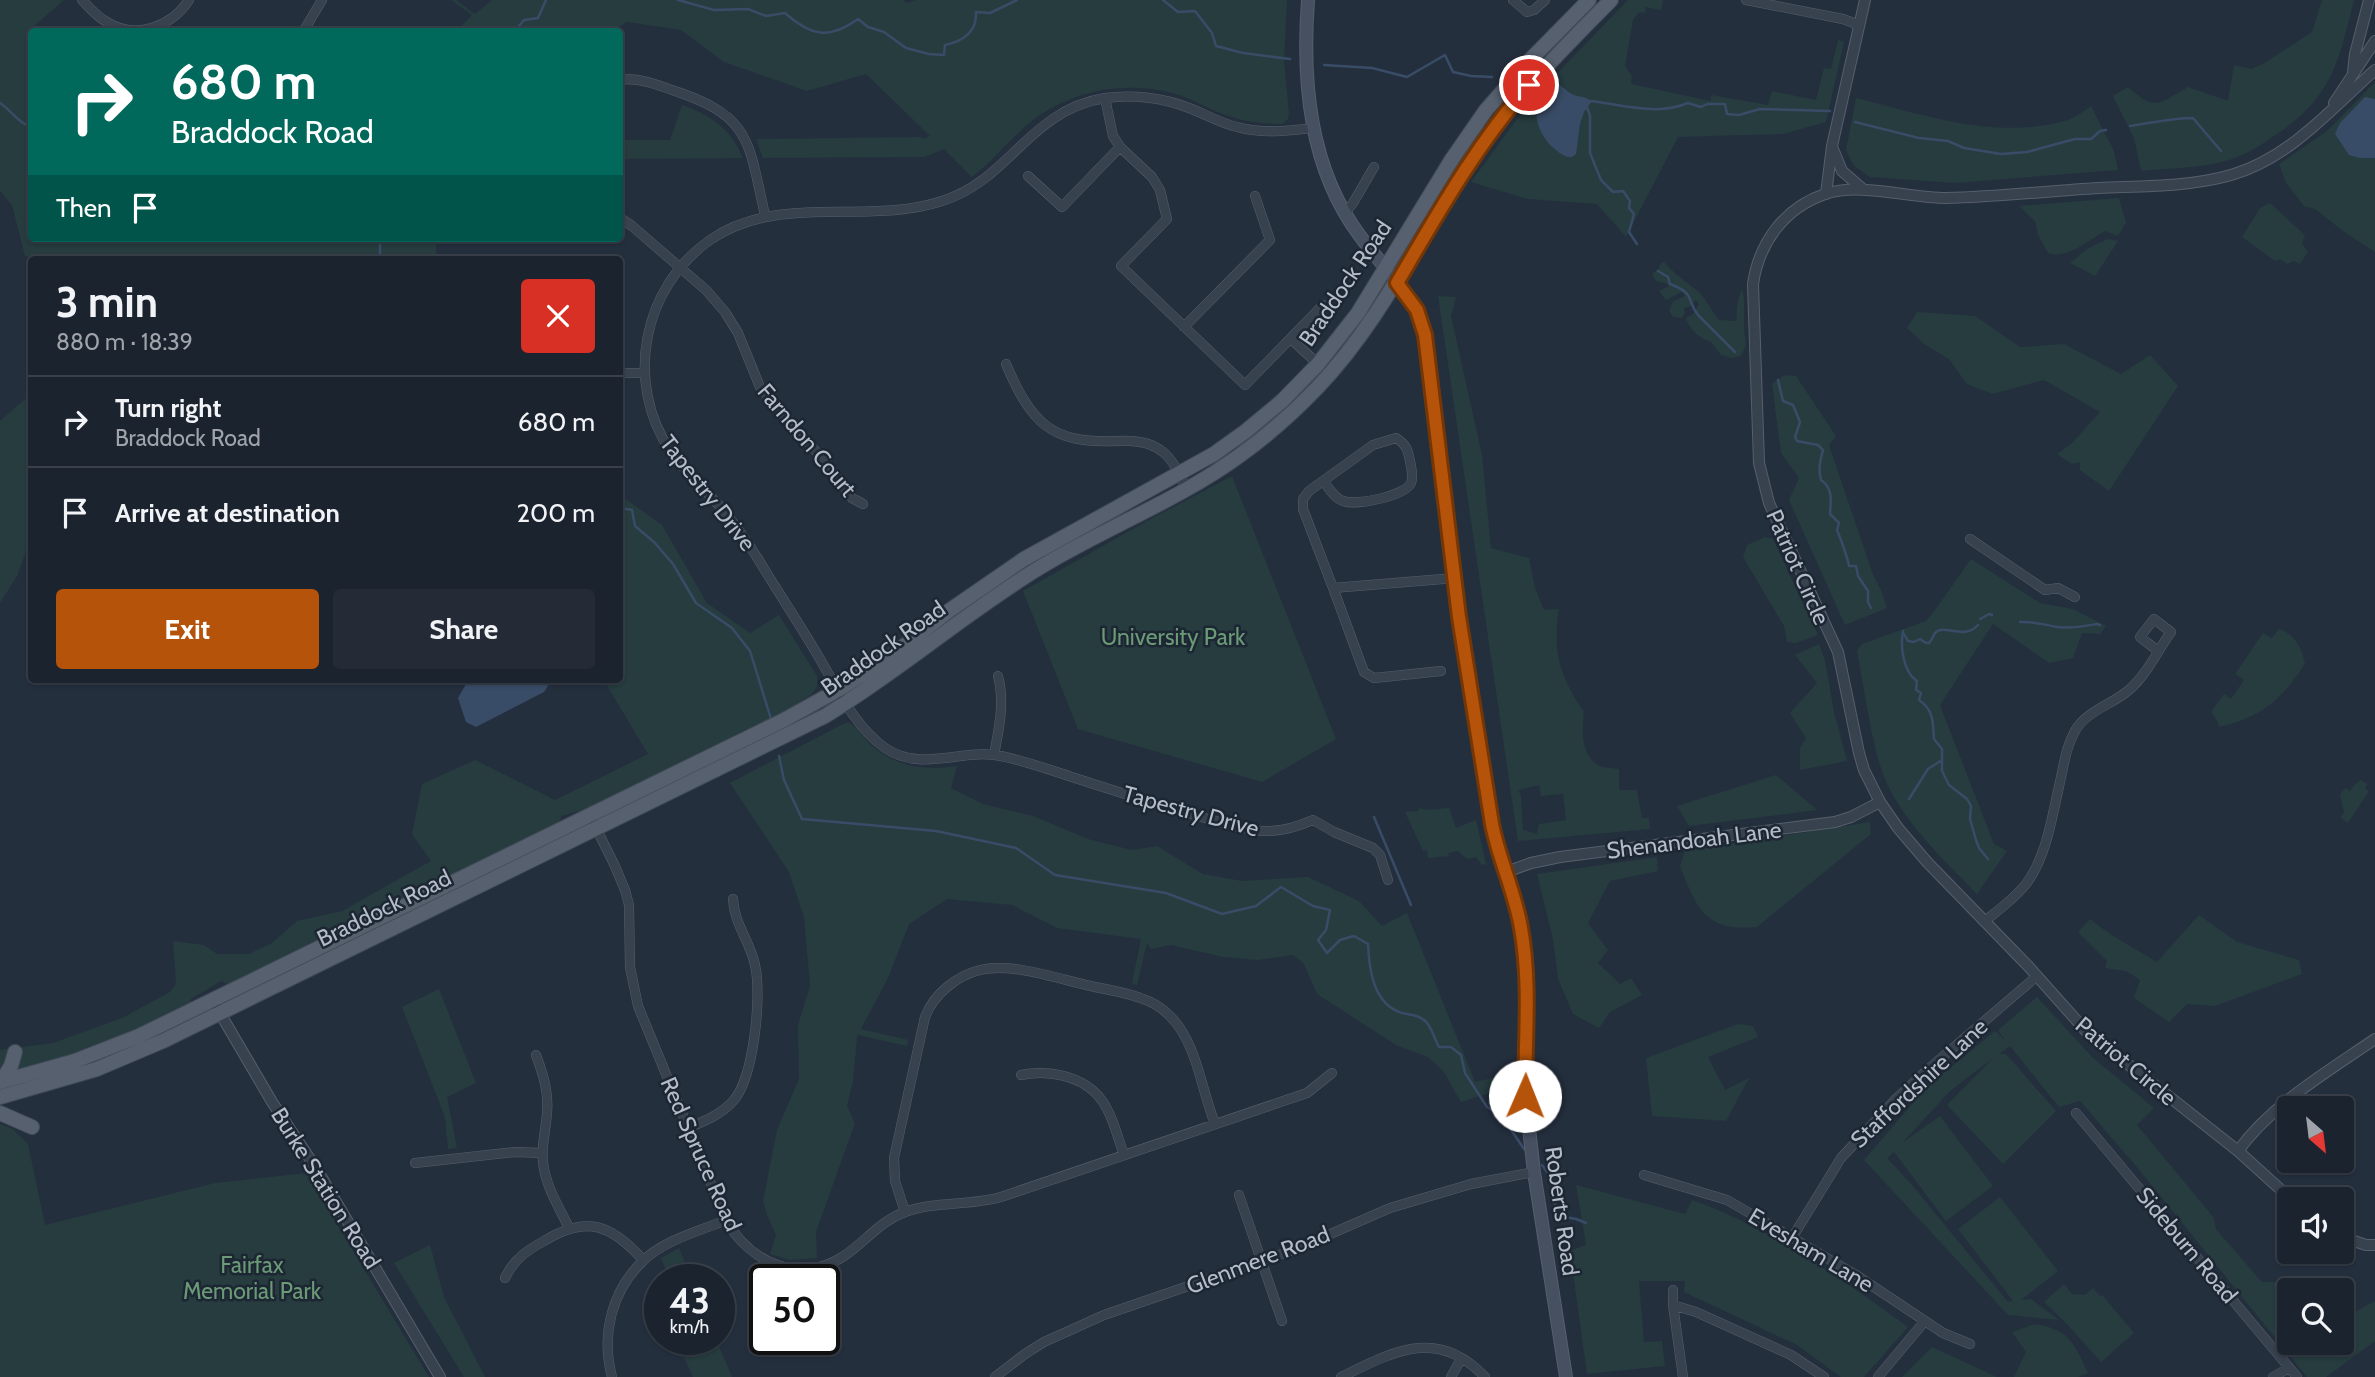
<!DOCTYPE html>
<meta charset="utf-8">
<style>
:root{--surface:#1b232e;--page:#242b36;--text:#f1f3f6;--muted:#a0a4aa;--line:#39404a;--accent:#b45309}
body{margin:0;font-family:Cabin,sans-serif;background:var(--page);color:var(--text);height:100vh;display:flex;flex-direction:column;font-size:26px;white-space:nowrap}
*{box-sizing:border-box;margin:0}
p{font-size:23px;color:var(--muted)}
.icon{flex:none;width:38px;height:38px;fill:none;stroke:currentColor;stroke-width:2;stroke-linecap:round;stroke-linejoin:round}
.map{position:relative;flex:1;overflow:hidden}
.side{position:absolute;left:28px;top:256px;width:595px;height:427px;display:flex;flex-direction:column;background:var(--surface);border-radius:7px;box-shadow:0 2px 5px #0004,0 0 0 2px var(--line)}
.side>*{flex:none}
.banner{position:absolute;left:28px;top:28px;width:595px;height:214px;border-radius:7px;box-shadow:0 2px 5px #0004,0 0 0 2px var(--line);background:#00695c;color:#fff;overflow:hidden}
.needle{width:46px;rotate:152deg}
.controls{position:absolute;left:2277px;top:1096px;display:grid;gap:14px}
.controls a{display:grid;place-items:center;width:77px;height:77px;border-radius:7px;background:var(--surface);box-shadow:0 2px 5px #0004,0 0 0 2px var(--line);font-size:35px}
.speed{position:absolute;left:644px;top:1264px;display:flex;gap:14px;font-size:35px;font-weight:700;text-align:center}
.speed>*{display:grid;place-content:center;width:91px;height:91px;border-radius:50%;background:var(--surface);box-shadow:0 2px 5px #0004,0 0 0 2px var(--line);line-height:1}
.speed small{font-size:18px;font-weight:400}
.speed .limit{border:4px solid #111;border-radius:10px;background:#fff;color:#111}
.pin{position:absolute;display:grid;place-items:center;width:60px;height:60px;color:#fff;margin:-30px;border:4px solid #fff;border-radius:50%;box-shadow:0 2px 7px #0007}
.me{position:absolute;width:77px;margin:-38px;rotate:1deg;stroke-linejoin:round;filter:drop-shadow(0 0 5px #0008)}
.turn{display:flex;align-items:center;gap:24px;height:147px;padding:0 28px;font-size:32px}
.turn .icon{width:91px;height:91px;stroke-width:2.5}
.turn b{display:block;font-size:49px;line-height:60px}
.then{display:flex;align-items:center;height:66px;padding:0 28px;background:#0003;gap:14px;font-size:26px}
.round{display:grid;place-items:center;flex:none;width:74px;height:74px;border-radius:7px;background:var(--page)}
.head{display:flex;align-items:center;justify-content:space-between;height:119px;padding:0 28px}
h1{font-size:42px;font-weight:700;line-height:52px}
.button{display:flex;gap:14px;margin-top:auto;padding:14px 28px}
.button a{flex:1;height:80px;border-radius:7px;background:var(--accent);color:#fff;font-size:28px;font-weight:700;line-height:80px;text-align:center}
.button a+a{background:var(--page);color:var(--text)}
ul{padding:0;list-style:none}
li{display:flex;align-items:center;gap:21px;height:91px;padding:0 28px;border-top:2px solid var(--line)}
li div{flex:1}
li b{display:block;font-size:26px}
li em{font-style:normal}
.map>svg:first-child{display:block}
.green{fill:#263c3f;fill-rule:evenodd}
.water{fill:#394c67}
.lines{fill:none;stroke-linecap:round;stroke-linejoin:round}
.stream{stroke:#394c67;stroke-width:2.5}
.minor-casing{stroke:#565f6c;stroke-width:10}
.tertiary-casing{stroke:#565f6c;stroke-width:12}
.secondary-casing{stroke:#565f6c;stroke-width:14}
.primary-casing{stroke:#414a57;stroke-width:16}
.minor{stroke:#38414e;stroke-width:9}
.tertiary{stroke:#38414e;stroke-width:10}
.secondary{stroke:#465061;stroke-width:12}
.primary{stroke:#56606e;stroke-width:14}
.route-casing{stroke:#753606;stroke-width:18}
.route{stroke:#b45309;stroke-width:12}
.labels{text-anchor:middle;stroke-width:5;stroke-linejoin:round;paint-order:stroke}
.street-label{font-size:23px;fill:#b4bcc9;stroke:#1d2633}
.park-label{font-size:23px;fill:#6b9a76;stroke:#1d2633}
</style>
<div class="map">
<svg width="2375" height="1377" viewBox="0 0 2375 1377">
<rect width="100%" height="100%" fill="#242f3e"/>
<path class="green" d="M0,0H64L33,27L35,31L32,32V238H436V259H42L25,256L12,205L0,191Z
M451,0H456L475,14L492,0H904L906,3L917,0H1287L1284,61L1289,113L1288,119L1282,124C1264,124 1246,122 1229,116C1212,111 1197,101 1179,95C1128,79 1068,90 1027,125C1008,141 993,161 972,177L944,149L924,157L763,158L756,139L921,137L923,139L930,136L866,74L807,91L724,62L681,30L627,22L613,31H457L472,15Z
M1628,0H1663L1661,10L1646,7L1645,13L1639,12L1633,20L1625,66L1632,76L1631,84L1711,101V95L1768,105L1772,91L1816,100L1824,68L1831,69L1838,40L1844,42L1826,122L1783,134L1678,137L1626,237L1597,204L1528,199L1471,182L1531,100Z
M2322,0H2354C2338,65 2331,100 2271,138C2257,148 2239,158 2222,162C2199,168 2166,168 2141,171L2134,138L2113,96L2128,87C2156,112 2158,104 2188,87L2228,101L2234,65L2251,69L2263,64L2312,32Z
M2375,82V99H2373L2360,158H2375V252L2343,231L2315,209L2304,206L2286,183L2279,164L2327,131Z
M1856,98C1925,115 1997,141 2068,120C2076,117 2084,111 2091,106L2114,151L2118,170L1955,183L1870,177L1854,166L1846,150Z
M682,105C711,115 731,129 743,158L620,159V140H670Z
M2119,198L2126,223L2118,236L2105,231C2089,240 2067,260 2048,253L2038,235L2035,221L2019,206Z
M2270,203L2305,235L2302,243L2308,252L2300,264L2294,261L2287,264L2280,259L2275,261L2242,237L2260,208Z
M2108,239L2118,241L2095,276L2070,263L2087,249Z
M1664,262C1673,272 1683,280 1694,288C1705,296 1711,310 1719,320L1737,321C1736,312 1737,298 1742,290L1744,298V329L1746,345L1741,356L1732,358L1721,355L1711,342C1700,339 1689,329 1686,318L1693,314L1699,304L1696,300L1689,307L1684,308L1685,314L1681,318L1673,317L1669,311L1673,301L1685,296L1682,292L1666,300L1659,291L1669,286L1665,283L1656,281L1652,274L1659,268L1661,263Z
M1438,296L1456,297L1451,316L1482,455L1491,548L1529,558L1535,588L1544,610L1559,609C1552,652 1560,676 1584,712C1582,730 1580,758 1602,767C1607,768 1614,768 1619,769V790H1637L1642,818H1649L1650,829L1518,841ZM1539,785L1541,796L1563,794L1566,820L1539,824L1537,834L1523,830L1521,796L1518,790Z
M1917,312L1975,316L2020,347L2064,344L2121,374L2150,355L2178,386L2109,491L2080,470V462L2072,464L2057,454L2071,444L2100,412L2044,380L1992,394L1967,384L1949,359L1924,344L1907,328Z
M1784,375L1796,376L1836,436L1829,445L1873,575L1881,590L1887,608L1845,625L1789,500L1799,478L1781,453L1772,384Z
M31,394V538L17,576L0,603V421Z
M1232,476L1336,739L1262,782L1078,729L1023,591L1147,521Z
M620,495L662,525L707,603L750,633L779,615L817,676C821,695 803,697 792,708L601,805L561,816V819L550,830L331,937L299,949L228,984L221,981L191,999L189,1006L96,1048L0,1076V1050L53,1043L122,1018L170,992L176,984L173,941L204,945L217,954H249L272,943L297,921L342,911L431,861L412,834L422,784L475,760L555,800L648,754L603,679H620Z
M1765,537L1773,539L1818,635L1796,643L1787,642L1784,626L1743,557L1747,545Z
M1971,559L2040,603L2073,609L2106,626L2100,634L2082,633L2073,658L2049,663L1993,624L1940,705L1994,844L2007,851L1977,894C1941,857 1893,813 1879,762C1869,726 1864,688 1857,651L1862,644L1926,621L1933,613Z
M2279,629C2295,634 2302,648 2305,664C2281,700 2262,717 2219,727L2217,720L2211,712L2224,694L2231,699L2244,680L2235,674L2263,633L2272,638Z
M1819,644L1825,660L1834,712L1847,761L1800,770V748L1806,738L1790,713L1817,683L1795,655Z
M847,722C857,725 862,737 870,744C895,767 925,771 957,766L951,788L983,804L1033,816L1091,840L1132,850L1157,846L1203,874L1242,881L1308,877L1359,901L1382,926L1407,913L1475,1082L1512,1073L1514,1085L1461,1102L1444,1072L1428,1057L1396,1045L1317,994L1304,964L1293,955L1258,960L1223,957L1171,945L1151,949L1147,943L1137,985L1132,983L1141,939L1057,928L1012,905L947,899L909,924L888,978L861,1029L908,1040L907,1046L858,1035L857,1037L853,1081L847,1106L855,1123L816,1232L817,1258L790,1260L770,1254L776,1235L767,1215L763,1201L777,1130L799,1079L798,1025L810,986L804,917L789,872L730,783Z
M1776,775L1817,810L1689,826L1677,806Z
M2361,780L2367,784L2365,789L2369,791L2348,823L2341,818L2344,812L2340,795L2345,788L2350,791L2355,784Z
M1420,808L1427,810L1449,808L1456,828L1476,820L1486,864L1482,865L1476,857L1467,859L1458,851L1448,853L1449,856L1428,858L1427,850L1423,851L1405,812L1417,811Z
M1870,822L1871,834L1757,927C1705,932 1697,909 1680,866L1685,851Z
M1657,857L1658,871L1610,881L1588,923L1608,950L1598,963L1620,984L1631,978L1642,995L1610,1012L1599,1028L1573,1014L1558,979L1553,939L1537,874Z
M2199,915L2237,942L2299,960L2302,974L2215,1006L2187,1004L2169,1022L2134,998L2140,980L2126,971L2105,968L2107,961L2078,932L2090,919C2111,936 2134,948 2157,962Z
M439,989L476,1083L447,1097L457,1148L448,1149L445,1117L402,1007Z
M2037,997L2092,1057L2154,1108L2137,1125L2214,1218L2216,1229L2262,1282H2280L2289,1296V1342H2342V1319L2375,1301V1341L2326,1377H2307L2136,1166L2080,1101L2059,1107L2010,1046L1999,1054H2006L2056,1111L2003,1164L1947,1105L1992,1059L1950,1091L1902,1143L1940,1116L1993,1186L1946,1221L1894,1152L1887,1158L1912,1185L2008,1302L2013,1301L1958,1229L2000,1197L2058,1271L2021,1300L2031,1299L2059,1320L2008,1315L1864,1160L1926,1088L1995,1031L2005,1040L1998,1030Z
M1738,1024L1753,1026L1758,1037L1708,1057L1725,1090L1749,1078L1726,1121L1652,1116L1646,1058Z
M0,1124L13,1129L28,1144L45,1225L215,1183L306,1173L429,1377H0Z
M1576,1185L1685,1214L1692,1200C1771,1228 1840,1278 1908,1327L1864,1377H1841L1797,1345L1684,1292L1685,1281H1639L1644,1342L1662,1341L1665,1366L1587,1374L1570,1251L1586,1245Z
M430,1245L444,1297L485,1377H464L394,1263Z
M679,1248L692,1279H670L661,1258Z
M764,1271L796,1278L824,1275L829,1284L830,1312L824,1314V1279H765V1334L755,1338L752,1301L759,1292Z
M2064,1284L2072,1294L2085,1295L2093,1288L2100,1296L2102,1295L2134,1333L2101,1362L2068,1325L2044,1302Z
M2035,1324C2070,1330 2074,1343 2088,1373L2078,1377H2014L2026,1352L2012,1332Z
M662,1339H716L732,1377H693L679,1346L668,1351Z
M1932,1347L1997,1377H1902Z"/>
<path class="water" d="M1553,82C1562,84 1566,92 1574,95C1581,97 1586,97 1592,101L1584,112L1580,124L1576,154L1572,157C1565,157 1563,155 1557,151C1534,134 1527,100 1553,82Z
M2365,97L2375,99V158H2360L2349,155L2335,134L2340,123Z
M469,679H548V686L544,692L476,727L466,722L458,698Z"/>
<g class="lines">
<path class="stream" d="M678,0L714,10L748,9L766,16L785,13C811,36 829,40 858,19L868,27L884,32L906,48L929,54L944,55L945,45C964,41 977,32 976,12L990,13L1017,0
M1163,0L1178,12L1195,11L1212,33L1216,46L1243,53L1290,59
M514,32L524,20L538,18L546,0
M1324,65L1372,68L1407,77L1445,55L1453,72L1471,76L1492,77
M1591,101C1623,105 1657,116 1688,103L1701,107L1707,104H1725L1727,114L1739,115L1760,109L1830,111
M1528,102L1538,107
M0,103C12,111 18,123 32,127
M1587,107L1590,116V153L1601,180L1613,192L1623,191L1630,201L1629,208L1634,214L1629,232L1637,244
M1855,122L1919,138L1948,141L1964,148L2001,154L2027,152L2075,139H2091L2100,131L2106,130
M2130,126C2151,123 2172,118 2193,118L2221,151
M241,238C253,244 267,243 279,238
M380,238V259
M1658,271L1668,277L1670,284C1697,294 1685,300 1699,316C1711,328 1723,340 1735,352
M1778,380L1783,401L1793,405L1800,422L1795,437L1797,441L1818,445L1823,450C1820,461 1818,469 1821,480C1833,488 1831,500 1830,514L1839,523L1837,530C1840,537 1848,559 1849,566H1856L1858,576L1868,591V602L1871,608
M620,508L632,510L635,526L654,542L673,564L696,603L732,628L750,651L771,719
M1980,619L1989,614L1992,615
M2020,622C2034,621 2044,625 2058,627C2070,629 2085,626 2097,624L2100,625
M1903,631C1900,646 1903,672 1917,681L1916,690L1921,693L1919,700C1934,710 1933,723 1934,739L1942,749V771L1949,785L1967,799L1971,806L1970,819L1976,840L1979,848L1988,859
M1904,634L1908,641L1914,642L1920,639L1926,643H1929C1932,640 1933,636 1935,633C1945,623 1963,641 1978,625
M779,756L784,780L802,819L936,831L1016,848L1055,875L1166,893L1222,914L1256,906L1281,887L1313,906L1330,910L1326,930L1318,940L1327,953L1340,940L1354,936L1368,944C1369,969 1373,1004 1402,1013C1411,1015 1421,1015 1427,1023C1432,1029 1435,1040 1439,1047H1451L1461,1055L1465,1073L1487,1107L1501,1115L1524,1149
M1909,799L1928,769L1942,760
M1374,817L1411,905
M1542,1165L1553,1180L1554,1203L1565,1217L1576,1219L1586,1223"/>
<defs>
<path id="minor" d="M82,0C90,8 97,17 107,22C136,40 171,27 189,0
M1513,0L1527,12L1534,10L1545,0
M1746,0L1843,19L1859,25
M303,32L322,0
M620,80C638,77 655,84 672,90C752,116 748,141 765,215
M1105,98L1113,136L1120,147L1152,177L1160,190L1167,219L1121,266L1245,385L1323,305
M1313,128C1287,131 1262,134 1237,127C1220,123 1205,114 1189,108C1164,98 1133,94 1105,98C1029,110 1010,180 942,201C866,226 780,192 710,240C642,288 624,383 671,452C685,473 706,490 722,509C739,529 753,550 766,572C784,601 803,630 820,659C838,690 855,727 885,748C922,773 961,748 1001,756C1026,761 1050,770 1075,778C1118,792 1161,806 1205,818C1224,823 1244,830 1263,831C1281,832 1297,827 1313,820L1334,832L1373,848L1380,855L1388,880
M1028,176L1062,207L1120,147
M1345,213L1353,203L1374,167
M620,218L632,226L706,290L725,312L738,333L760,387L832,470L852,498L863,504
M1184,327L1270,240L1255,196
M1291,339L1318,364
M1006,364C1031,422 1050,444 1116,441C1132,440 1150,441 1163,452C1174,461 1180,476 1186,488
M620,373H644
M1323,481C1329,488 1334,498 1343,501C1356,506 1405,496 1411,483C1414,476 1411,468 1410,461C1408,450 1406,444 1396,438L1373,445L1309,491L1303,499V509L1333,588L1455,578
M1970,539L2045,590L2058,588L2075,597
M1332,585L1364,672L1374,678L1441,671
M994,755C999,728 1005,703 998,676
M594,824L614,864L625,890L629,905L630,967L638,1006L726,1220C750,1263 800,1285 844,1256C866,1241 880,1221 905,1212C935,1201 970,1206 1001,1197L1307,1093L1332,1073
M1986,920C2000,909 2015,898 2026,884C2047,856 2052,816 2060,782C2064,764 2066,747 2075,731C2087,710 2114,704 2130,689C2147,674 2158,650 2171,632L2154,619L2140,637L2158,651
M536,1055C543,1074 549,1092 547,1113C546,1129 541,1146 543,1162C545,1185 559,1207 569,1228
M1021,1075C1036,1072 1049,1072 1064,1076C1107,1087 1111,1118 1124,1155
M2076,1113L2297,1377
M688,1128C705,1121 722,1114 734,1100C754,1076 762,995 755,965C750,941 734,924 733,899
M415,1163L515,1152L542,1153
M1644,1175L1727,1200L1856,1275L1943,1333L1970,1344
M1239,1195L1282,1321
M905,1212L895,1181L894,1158L925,1017C934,994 956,976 980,970C1012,962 1058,979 1091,986C1108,990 1126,992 1143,999C1153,1002 1162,1008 1170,1016C1197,1043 1201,1089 1215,1124
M1792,1238L1841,1158L1897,1098L1925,1072L2037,976
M505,1278C514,1259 526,1251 544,1241C586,1215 611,1224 643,1260
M1673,1290V1305L1683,1377
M1673,1305L1696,1312L1791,1355L1824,1377
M612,1377C601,1336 611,1291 643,1261C664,1240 700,1231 726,1220
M995,1377L1025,1354L1044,1342L1104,1315L1296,1249L1390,1208L1471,1184L1534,1172
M1341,1377C1393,1352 1437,1326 1485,1377
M1451,1377L1461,1359
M1878,1377L1924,1322
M2273,1377L2289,1368"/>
<path id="tertiary" d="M2353,72L2355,54L2369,0
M2334,103L2375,41
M1833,149L1842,171L1864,190
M1826,194L1832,146L1865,0
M1506,872L1531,863L1560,857L1835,822L1851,817L1880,802
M217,1008L272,1102L316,1168L440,1377
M2238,1151C2272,1104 2327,1072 2375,1039
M2291,1199L2238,1151L2086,1031L2029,967L1927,862L1898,828L1880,802L1864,770L1859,753L1838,652L1769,503L1759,463L1753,284C1759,243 1784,208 1825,194C1861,182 1908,198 1946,198C1997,197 2048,191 2099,188C2142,186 2189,187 2231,175C2290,158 2331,109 2375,70
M2342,1237L2366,1245H2375"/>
<path id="secondary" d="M1308,0C1302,81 1309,168 1360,236C1384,269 1416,297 1426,338L1459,617L1492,824L1498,852L1512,889L1521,926L1527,966V1111L1534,1172L1566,1377"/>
<path id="primary" d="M0,1082L75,1061L139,1036L784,720L838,690L891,656L950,610L1024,559L1214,454L1246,431L1282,401L1318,364L1358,313L1452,159L1486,110L1530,60L1589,0
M1,1082L11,1066L15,1052
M0,1097L97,1069L163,1041L825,716C899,671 965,613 1039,568C1104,528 1177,501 1239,456C1267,436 1293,413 1317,388C1381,321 1417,240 1468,163C1509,102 1560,52 1611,0
M0,1113L32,1127"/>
</defs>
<use href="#minor" class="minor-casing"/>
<use href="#tertiary" class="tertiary-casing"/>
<use href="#secondary" class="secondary-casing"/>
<use href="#primary" class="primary-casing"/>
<use href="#minor" class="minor"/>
<use href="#tertiary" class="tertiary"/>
<use href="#secondary" class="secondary"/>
<use href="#primary" class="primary"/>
</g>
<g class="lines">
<defs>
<path id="route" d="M1525,1096C1525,1040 1531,984 1521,928C1515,892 1499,860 1492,824L1459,617L1425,335L1417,310L1397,283C1437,215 1476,145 1529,85"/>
</defs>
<use href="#route" class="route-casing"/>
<use href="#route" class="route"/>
</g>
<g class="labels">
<g class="street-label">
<text transform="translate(1345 283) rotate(-56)" y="8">Braddock Road</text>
<text transform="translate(807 440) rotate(50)" y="8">Farndon Court</text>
<text transform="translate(708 493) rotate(52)" y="8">Tapestry Drive</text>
<text transform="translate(1798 567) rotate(66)" y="8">Patriot Circle</text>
<text transform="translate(883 648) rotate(-35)" y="8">Braddock Road</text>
<text transform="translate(1191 811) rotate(15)" y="8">Tapestry Drive</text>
<text transform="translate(1694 840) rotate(-7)" y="8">Shenandoah Lane</text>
<text transform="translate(384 908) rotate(-26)" y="8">Braddock Road</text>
<text transform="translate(2126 1061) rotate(40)" y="8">Patriot Circle</text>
<text transform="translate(1919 1083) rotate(-43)" y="8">Staffordshire Lane</text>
<text transform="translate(701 1154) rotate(66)" y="8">Red Spruce Road</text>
<text transform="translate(326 1188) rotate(58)" y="8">Burke Station Road</text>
<text transform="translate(1562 1211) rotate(82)" y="8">Roberts Road</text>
<text transform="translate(2187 1245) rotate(50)" y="8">Sideburn Road</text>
<text transform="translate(1811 1250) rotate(31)" y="8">Evesham Lane</text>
<text transform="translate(1258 1260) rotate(-21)" y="8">Glenmere Road</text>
</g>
<g class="park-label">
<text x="1173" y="645">University Park</text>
<text x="252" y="1273">Fairfax<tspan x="252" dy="26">Memorial Park</tspan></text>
</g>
</g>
</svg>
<div class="controls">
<a><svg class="needle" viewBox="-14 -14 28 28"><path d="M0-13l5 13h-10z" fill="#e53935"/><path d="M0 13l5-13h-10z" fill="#a0a4aa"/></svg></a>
<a><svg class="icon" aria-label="sound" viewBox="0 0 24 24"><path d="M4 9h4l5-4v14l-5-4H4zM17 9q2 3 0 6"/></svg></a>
<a><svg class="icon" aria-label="search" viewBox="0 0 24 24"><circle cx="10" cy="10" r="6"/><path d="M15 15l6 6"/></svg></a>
</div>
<div class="speed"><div>43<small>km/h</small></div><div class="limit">50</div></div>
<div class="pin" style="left:1529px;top:85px;background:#d93025"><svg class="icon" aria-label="arrive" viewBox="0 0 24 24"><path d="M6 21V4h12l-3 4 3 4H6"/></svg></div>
<svg class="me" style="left:1525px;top:1096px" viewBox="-20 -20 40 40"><circle r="19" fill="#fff"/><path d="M0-13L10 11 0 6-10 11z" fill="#b45309"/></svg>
<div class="banner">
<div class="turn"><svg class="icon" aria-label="right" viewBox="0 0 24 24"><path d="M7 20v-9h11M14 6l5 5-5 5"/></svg><div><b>680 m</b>Braddock Road</div></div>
<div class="then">Then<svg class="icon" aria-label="arrive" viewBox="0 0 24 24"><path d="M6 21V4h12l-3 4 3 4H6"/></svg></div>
</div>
<section class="side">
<div class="head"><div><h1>3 min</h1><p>880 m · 18:39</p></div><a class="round" style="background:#d93025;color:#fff"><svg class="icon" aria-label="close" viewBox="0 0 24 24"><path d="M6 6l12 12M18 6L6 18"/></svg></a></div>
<ul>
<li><svg class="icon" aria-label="right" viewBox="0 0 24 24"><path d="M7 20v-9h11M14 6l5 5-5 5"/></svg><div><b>Turn right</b><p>Braddock Road</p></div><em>680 m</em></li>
<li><svg class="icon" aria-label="arrive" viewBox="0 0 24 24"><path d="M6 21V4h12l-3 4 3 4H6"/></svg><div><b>Arrive at destination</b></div><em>200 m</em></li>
</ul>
<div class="button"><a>Exit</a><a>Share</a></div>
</section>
</div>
